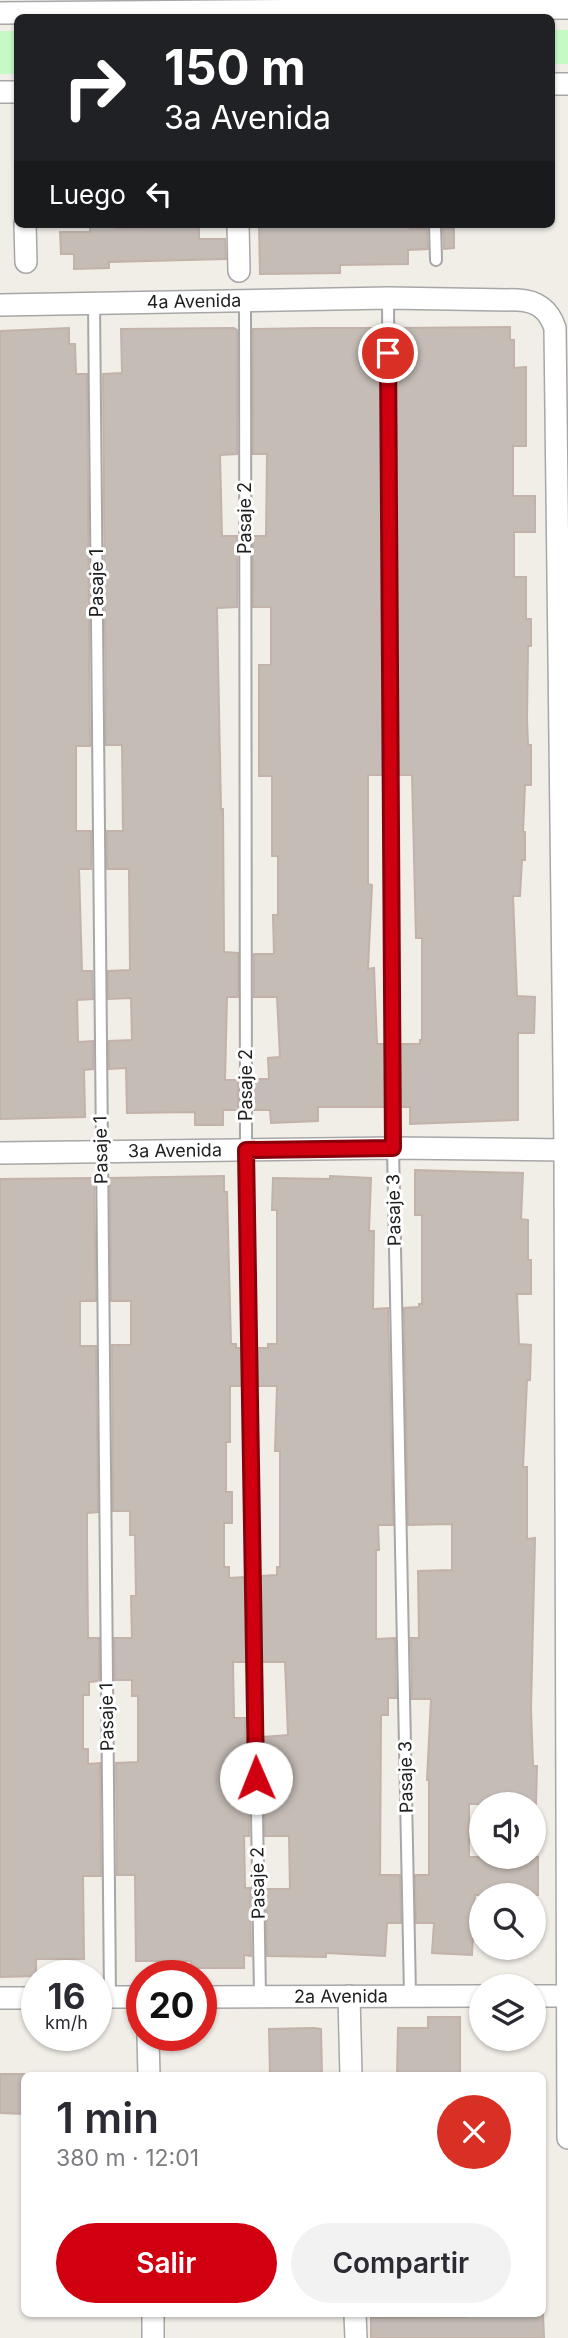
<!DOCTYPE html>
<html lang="es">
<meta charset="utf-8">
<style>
:root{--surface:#fff;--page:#f2f2f3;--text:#2b2b33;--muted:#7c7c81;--accent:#d00010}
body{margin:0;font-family:Inter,sans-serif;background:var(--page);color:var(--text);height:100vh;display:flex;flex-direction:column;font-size:26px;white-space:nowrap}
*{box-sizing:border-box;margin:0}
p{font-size:23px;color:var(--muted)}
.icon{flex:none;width:38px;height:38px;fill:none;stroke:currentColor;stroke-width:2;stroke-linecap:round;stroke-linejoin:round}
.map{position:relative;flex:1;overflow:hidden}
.drawer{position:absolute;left:21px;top:2072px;width:525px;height:245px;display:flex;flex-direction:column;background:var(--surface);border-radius:10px;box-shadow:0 2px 5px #0004}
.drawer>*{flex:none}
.top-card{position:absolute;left:14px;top:14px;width:541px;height:214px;border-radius:10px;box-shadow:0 2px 5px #0004;background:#202124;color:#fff;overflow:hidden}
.fabs{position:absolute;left:469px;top:1792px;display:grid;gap:14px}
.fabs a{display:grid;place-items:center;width:77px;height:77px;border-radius:50%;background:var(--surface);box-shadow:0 2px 5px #0004;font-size:35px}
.speed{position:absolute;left:21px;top:1960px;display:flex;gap:14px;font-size:35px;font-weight:700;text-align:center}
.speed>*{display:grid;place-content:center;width:91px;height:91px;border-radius:50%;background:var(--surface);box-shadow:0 2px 5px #0004;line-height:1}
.speed small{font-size:18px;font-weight:400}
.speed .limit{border:10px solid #d22;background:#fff;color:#111}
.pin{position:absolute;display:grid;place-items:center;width:60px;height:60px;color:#fff;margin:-30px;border:4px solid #fff;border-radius:50%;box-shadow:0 2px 7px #0007}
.me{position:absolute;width:77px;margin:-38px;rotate:359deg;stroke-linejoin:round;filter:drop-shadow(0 0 5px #0008)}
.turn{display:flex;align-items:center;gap:24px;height:147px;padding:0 35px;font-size:32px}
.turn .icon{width:91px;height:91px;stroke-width:2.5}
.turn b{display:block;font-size:49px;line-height:60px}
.then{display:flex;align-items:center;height:66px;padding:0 35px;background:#0003;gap:14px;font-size:26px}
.round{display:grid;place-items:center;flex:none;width:74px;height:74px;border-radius:37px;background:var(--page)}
.summary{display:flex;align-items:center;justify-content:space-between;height:119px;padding:0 35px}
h1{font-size:42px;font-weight:600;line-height:52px}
.button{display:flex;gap:14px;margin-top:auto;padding:14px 35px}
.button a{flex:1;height:80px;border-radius:42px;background:var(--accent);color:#fff;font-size:28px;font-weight:600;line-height:80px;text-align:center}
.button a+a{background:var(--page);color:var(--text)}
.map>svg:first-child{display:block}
.park{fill:#c5fac5}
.building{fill:#c5bcb6;stroke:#c2b2a9;stroke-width:2}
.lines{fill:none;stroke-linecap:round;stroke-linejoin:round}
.lane-casing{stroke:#a7a7a7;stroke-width:14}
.street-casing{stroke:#a7a7a7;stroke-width:24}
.lane{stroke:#fff;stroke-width:10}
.street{stroke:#fff;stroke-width:21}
.route-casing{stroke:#87000a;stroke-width:18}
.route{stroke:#d00010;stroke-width:12}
.labels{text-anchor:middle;stroke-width:6;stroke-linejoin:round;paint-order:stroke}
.street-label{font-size:18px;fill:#202020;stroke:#fff}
</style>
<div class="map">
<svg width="568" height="2338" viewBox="0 0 568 2338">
<rect width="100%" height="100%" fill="#f1ede7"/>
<path class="park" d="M551,30H568V64H551Z
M0,31H17V74H0Z"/>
<path class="building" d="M259,224H410V229H427L428,249L408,250V264L340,265V273L260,274Z
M116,225V228L199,227V239H225L226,259L109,262V268L74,269V254H61L60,232H90V226Z
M454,228V248L444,249L443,229Z
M510,327V340H514V368L526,367V446H513V496H535V532H514V577H526V619H531V646H528L527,719L528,745H531V785H525L523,832H525V860H522L520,896H513L517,996L535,997L534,1033H518V1120L410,1124V1107H401L400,1044H420V1040H422V938H416L412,775H399L396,328Z
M69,328V344H75L76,374H87L90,746H76V831H91V869H79L82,971H92L93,999L77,1000L78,1042L93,1041V1069L84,1070L85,1117L0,1119V331Z
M234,328L237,330V454L220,455L222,536H237V607L217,608L221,809H223L224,952L238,953V997H227L225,1080H238V1110H223V1125H195V1112L127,1113L126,1068L109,1069V1041L132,1040L131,998L108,999V971L130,970L129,869H107V831H123L122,745H106L103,374L122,373L121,329Z
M317,328H380L383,775H368V884L372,885L368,969L374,968L377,1044H385V1107H318V1121L271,1123L270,1110H254V1079H269L268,1058L280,1057L277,997H254V954H274L273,915H278V856H272V776H259V665H271V607H253V536H266L267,454H253V329Z
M415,1170L523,1173L521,1219L528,1220V1260H531V1294H517L519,1344L531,1345L530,1380H527L523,1467H527V1539L535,1538L531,1709L533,1766H537L536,1804H469V1857H538V1895H475L472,1955L432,1953L434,1923H416L415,1875H429V1780H427L431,1699H412L411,1638H419L418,1571L452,1570V1524L408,1525L404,1308L419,1307V1304H422V1215H415Z
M224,1176V1192H227L231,1344H236V1348H241L242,1386H230V1442H226V1492H232V1523H224V1567H229V1578L245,1577L247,1662H233L234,1718H245V1738H248L249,1836H244L245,1888H250L251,1956L244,1955V1968H191V1961H136L135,1875H117L116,1763L138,1762V1696H132V1680H115L114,1638H132L131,1596H136L135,1535H130V1511H113L112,1345H131V1301H111L110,1178Z
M330,1176L371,1178L369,1231H374L373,1309L388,1308L393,1525H378L379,1550H376V1639L395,1638L396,1698H388V1715H381L380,1875H400L401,1923H387L385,1956L326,1953V1957L267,1956L266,1889H290L289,1836H265L264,1737L288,1735L285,1662H262L261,1576L277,1575V1567H280V1451H275L277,1386H258L257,1348H268V1344H277V1210H272L273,1178L330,1179Z
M94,1178L96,1301H80V1346H96L98,1512L87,1513V1540L88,1638H99V1681L89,1682V1695H83V1749H88V1764L100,1763L101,1876H83L84,1959H36V1976L0,1977V1179Z
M428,2017H460V2076H397L398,2028H428Z
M314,2028L321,2029L322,2076H270L269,2029Z
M0,2074H24V2114L0,2113Z
M466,2314H543L544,2338H371V2318L466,2317Z"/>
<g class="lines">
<defs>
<path id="lane" d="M435,224L436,260
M388,298L393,1148L410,1995
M245,301L246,1150L260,1996
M94,303L110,1997"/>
<g id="street">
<path d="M0,13L568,8"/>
<path d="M551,84H568"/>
<path d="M0,92H18"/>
<path d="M25,224L26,262"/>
<path d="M238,224L239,271"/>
<path id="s1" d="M0,305L388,298L518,300C538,301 549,310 555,328L565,1150L568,2138"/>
<path id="s2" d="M0,1153L393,1148L565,1150"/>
<path d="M349,1996L351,2076"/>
<path d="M534,1996H566"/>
<path d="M96,1997H142"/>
<path id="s3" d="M201,1997L481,1996"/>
<path d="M0,1998H37"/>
<path d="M148,2035L149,2076"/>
<path d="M153,2314V2338"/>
<path d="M355,2314L356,2338"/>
</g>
</defs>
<use href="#lane" class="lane-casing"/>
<use href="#street" class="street-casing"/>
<use href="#lane" class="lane"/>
<use href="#street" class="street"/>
</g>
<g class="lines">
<defs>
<path id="route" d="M256,1778L246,1150L393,1148L388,353"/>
</defs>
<use href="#route" class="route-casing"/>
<use href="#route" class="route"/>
</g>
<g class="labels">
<g class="street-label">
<text dy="6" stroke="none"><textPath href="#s1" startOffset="194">4a Avenida</textPath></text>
<text transform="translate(245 518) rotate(-90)" y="6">Pasaje 2</text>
<text transform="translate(97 583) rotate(-90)" y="6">Pasaje 1</text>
<text transform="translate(246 1085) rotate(-90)" y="6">Pasaje 2</text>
<text transform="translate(101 1150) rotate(-91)" y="6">Pasaje 1</text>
<text dy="6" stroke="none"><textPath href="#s2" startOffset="175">3a Avenida</textPath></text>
<text transform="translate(394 1210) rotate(-91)" y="6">Pasaje 3</text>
<text transform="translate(107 1717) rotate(-91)" y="6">Pasaje 1</text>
<text transform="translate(406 1777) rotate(-91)" y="6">Pasaje 3</text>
<text transform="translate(258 1883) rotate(-91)" y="6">Pasaje 2</text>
<text dy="6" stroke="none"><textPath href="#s3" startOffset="140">2a Avenida</textPath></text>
</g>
</g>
</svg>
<div class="fabs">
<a><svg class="icon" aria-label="sound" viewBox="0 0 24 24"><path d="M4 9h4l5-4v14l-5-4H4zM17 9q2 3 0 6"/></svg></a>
<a><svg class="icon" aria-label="search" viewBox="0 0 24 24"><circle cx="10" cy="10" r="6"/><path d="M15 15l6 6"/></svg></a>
<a><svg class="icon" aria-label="layers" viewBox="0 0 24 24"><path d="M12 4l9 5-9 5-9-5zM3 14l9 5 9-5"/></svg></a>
</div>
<div class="speed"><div>16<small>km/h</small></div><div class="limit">20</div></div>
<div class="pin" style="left:388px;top:353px;background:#d93025"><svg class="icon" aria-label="arrive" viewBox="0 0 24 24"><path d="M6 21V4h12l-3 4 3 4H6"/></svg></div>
<svg class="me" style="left:256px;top:1778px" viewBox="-20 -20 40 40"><circle r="19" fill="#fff"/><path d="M0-13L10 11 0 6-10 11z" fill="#d00010"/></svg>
<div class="top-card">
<div class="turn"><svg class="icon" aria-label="right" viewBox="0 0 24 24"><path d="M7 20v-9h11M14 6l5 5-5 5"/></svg><div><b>150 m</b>3a Avenida</div></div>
<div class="then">Luego<svg class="icon" aria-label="left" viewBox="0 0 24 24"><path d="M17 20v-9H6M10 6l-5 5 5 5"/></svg></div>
</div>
<section class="drawer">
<div class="summary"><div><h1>1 min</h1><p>380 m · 12:01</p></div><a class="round" style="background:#d93025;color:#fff"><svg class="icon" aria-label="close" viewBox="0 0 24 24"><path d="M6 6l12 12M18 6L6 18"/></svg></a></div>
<div class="button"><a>Salir</a><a>Compartir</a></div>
</section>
</div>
